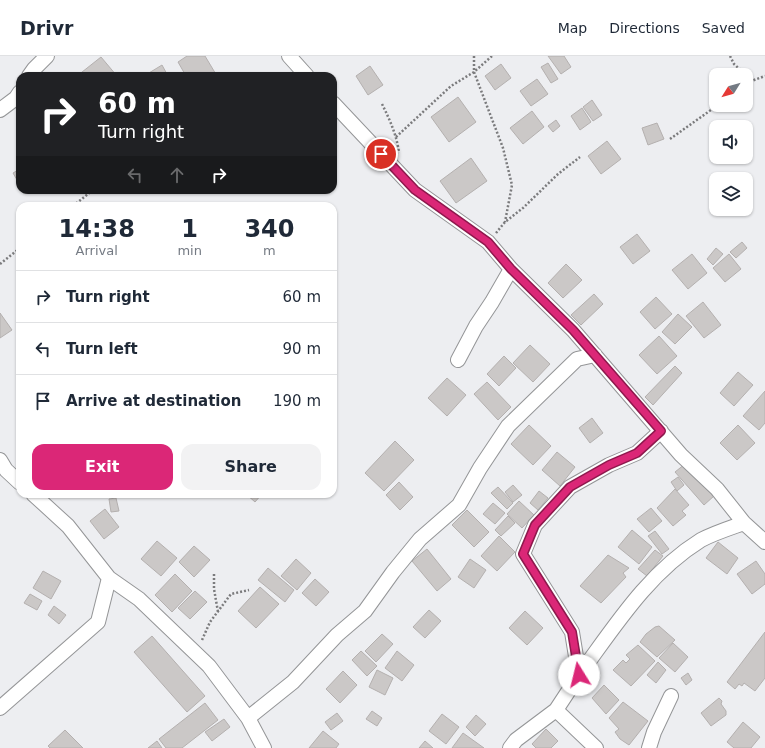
<!DOCTYPE html>
<style>
:root{--surface:#fff;--page:#f2f2f3;--text:#1f2937;--muted:#747a83;--line:#e0e1e3;--accent:#db2777}
body{margin:0;font-family:"DejaVu Sans",sans-serif;background:var(--page);color:var(--text);height:100vh;display:flex;flex-direction:column;font-size:15px;white-space:nowrap}
*{box-sizing:border-box;margin:0}
p{font-size:13px;color:var(--muted)}
.icon{flex:none;width:22px;height:22px;fill:none;stroke:currentColor;stroke-width:2;stroke-linecap:round;stroke-linejoin:round}
.map{position:relative;flex:1;overflow:hidden}
.drawer{position:absolute;left:16px;top:146px;width:321px;height:296px;display:flex;flex-direction:column;background:var(--surface);border-radius:12px;box-shadow:0 1px 3px #0004}
.drawer>*{flex:none}
.hud{position:absolute;left:16px;top:16px;width:321px;height:122px;border-radius:12px;box-shadow:0 1px 3px #0004;background:#202124;color:#fff;overflow:hidden}
.needle{width:26px;rotate:233deg}
.controls{position:absolute;left:709px;top:12px;display:grid;gap:8px}
.controls a{display:grid;place-items:center;width:44px;height:44px;border-radius:8px;background:var(--surface);box-shadow:0 1px 3px #0004;font-size:20px}
.pin{position:absolute;display:grid;place-items:center;width:34px;height:34px;color:#fff;margin:-17px;border:2px solid #fff;border-radius:50%;box-shadow:0 1px 4px #0007}
.me{position:absolute;width:44px;margin:-22px;rotate:351deg;stroke-linejoin:round;filter:drop-shadow(0 0 3px #0008)}
.turn{display:flex;align-items:center;gap:14px;height:84px;padding:0 16px;font-size:18px}
.turn .icon{width:52px;height:52px;stroke-width:2.5}
.turn b{display:block;font-size:28px;line-height:34px}
.lanes{display:flex;align-items:center;height:38px;padding:0 16px;background:#0003;justify-content:center;gap:20px;direction:ltr}
.lanes .off{opacity:.35}
.eta{display:flex;justify-content:space-evenly;align-items:center;height:68px;text-align:center}
.eta b{font-size:24px;font-weight:700;line-height:28px}
.cta{display:flex;gap:8px;margin-top:auto;padding:8px 16px}
.cta a{flex:1;height:46px;border-radius:12px;background:var(--accent);color:#fff;font-size:16px;font-weight:700;line-height:46px;text-align:center}
.cta a+a{background:var(--page);color:var(--text)}
ul{padding:0;list-style:none}
li{display:flex;align-items:center;gap:12px;height:52px;padding:0 16px;border-top:1px solid var(--line)}
li div{flex:1}
li b{display:block;font-size:15px}
li em{font-style:normal}
header{display:flex;align-items:center;gap:24px;box-sizing:border-box;height:56px;padding:0 20px;background:var(--surface);border-bottom:1px solid var(--line)}
header strong{font-size:19px}
nav{display:flex;gap:22px;margin-inline-start:auto;font-size:14px}
.map>svg:first-child{display:block}
.building{fill:#cbc8c7;stroke:#b4b0af}
.lines{fill:none;stroke-linecap:round;stroke-linejoin:round}
.minor-casing{stroke:#949597;stroke-width:16}
.path{stroke:#7b7b7d;stroke-width:2.5;stroke-dasharray:2 2;stroke-linecap:butt}
.minor{stroke:#fff;stroke-width:14}
.route-casing{stroke:#8e194d;stroke-width:10}
.route{stroke:#db2777;stroke-width:7}
</style>
<header>
<strong>Drivr</strong>
<nav><a>Map</a><a>Directions</a><a>Saved</a></nav>
</header>
<div class="map">
<svg width="765" height="692" viewBox="0 0 765 692">
<rect width="100%" height="100%" fill="#edeef1"/>
<path class="building" d="M187,0H205L217,20H186L178,6Z
M548,0H564L571,11L561,18Z
M101,1L117,20H77Z
M548,7L558,23L551,27L541,11Z
M501,8L511,22L495,34L485,20Z
M162,9L168,20H144Z
M370,10L383,29L368,39L356,20Z
M537,23L548,38L531,50L520,35Z
M458,41L476,66L449,86L431,61Z
M592,44L602,59L593,65L583,51Z
M582,52L591,66L580,74L571,60Z
M532,55L544,71L523,88L510,72Z
M556,64L560,70L553,76L548,70Z
M657,67L664,83L648,89L642,72Z
M607,85L621,103L601,118L588,100Z
M471,102L487,125L456,147L440,125Z
M20,113V129L13,117Z
M637,178L650,195L633,208L620,191Z
M742,186L747,192L736,202L730,196Z
M716,192L723,198L713,209L707,203Z
M692,198L707,217L688,233L672,214Z
M729,198L741,213L725,226L713,212Z
M566,208L582,224L563,242L548,227Z
M594,238L603,248L581,269L571,259Z
M656,241L672,258L655,273L640,256Z
M703,246L721,269L704,282L686,260Z
M0,257L12,274L0,282Z
M678,258L692,271L675,288L662,276Z
M659,280L677,300L657,318L639,299Z
M530,289L550,308L533,326L513,307Z
M504,300L516,312L499,330L487,318Z
M675,310L682,317L653,349L645,341Z
M738,316L753,329L734,350L720,337Z
M447,322L466,339L447,360L428,342Z
M487,326L511,351L498,364L474,338Z
M765,335V367L759,374L743,360Z
M592,362L603,377L590,387L579,372Z
M529,369L551,390L533,409L511,388Z
M738,369L755,387L737,404L720,387Z
M395,385L414,404L384,435L365,417Z
M557,396L575,411L560,430L542,414Z
M685,408L714,440L704,449L675,416Z
M678,421L684,429L677,435L671,426Z
M399,426L413,441L400,454L386,439Z
M513,429L522,439L513,446L505,436Z
M498,431L513,447L507,453L491,437Z
M675,433L689,449L682,455L686,459L673,470L657,452Z
M539,435L548,442L538,454L530,447Z
M246,438H262L255,446Z
M116,442L119,455L111,456L109,443Z
M519,445L534,459L522,472L507,458Z
M493,447L505,457L495,468L483,458Z
M651,452L662,465L649,476L637,463Z
M105,453L119,471L104,483L90,465Z
M467,454L489,476L474,491L452,469Z
M508,460L515,467L501,480L495,474Z
M632,474L652,491L639,508L618,491Z
M655,475L669,493L662,498L648,480Z
M499,480L515,496L497,515L481,500Z
M157,485L177,502L161,520L141,503Z
M718,486L738,502L727,518L706,502Z
M194,490L210,504L194,521L179,506Z
M427,493L451,523L437,535L412,505Z
M655,494L663,500L647,520L638,513Z
M608,499L629,512L623,517L626,521L601,547L580,530Z
M296,503L311,517L297,534L281,520Z
M470,503L486,514L474,532L458,521Z
M756,505L765,518V528L752,538L737,518Z
M268,512L294,534L285,546L258,524Z
M43,515L61,525L51,543L33,532Z
M175,518L192,535L172,556L155,539Z
M315,523L329,536L316,550L302,537Z
M260,531L279,548L256,572L238,555Z
M195,535L207,546L190,563L178,552Z
M30,538L42,545L37,554L24,547Z
M54,550L66,559L59,568L48,559Z
M429,554L441,565L425,582L413,571Z
M525,555L543,572L527,589L509,572Z
M659,570L675,584L657,601L640,586L646,578L655,571Z
M765,576V622L755,635L744,627L742,630L739,628L735,633L727,626Z
M382,578L393,588L376,606L365,595Z
M152,580L205,640L187,656L134,596Z
M673,587L688,601L675,616L659,602Z
M638,589L655,605L631,630L613,614L623,604L626,607L630,603L626,599Z
M361,595L377,610L367,620L352,604Z
M397,595L414,609L402,625L385,612Z
M658,606L666,614L656,627L647,619Z
M377,614L393,622L385,639L369,631Z
M343,615L357,629L340,647L326,633Z
M688,617L692,624L686,629L681,622Z
M604,629L619,644L606,658L592,642Z
M719,642L722,645L721,648L726,655V659L711,670L701,657Z
M623,646L648,665L629,689L620,683L615,676L619,673L609,662Z
M205,647L218,664L182,692H166L159,683Z
M372,655L382,662L377,670L366,663Z
M337,657L343,665L331,674L325,666Z
M442,658L459,671L446,688L429,675Z
M476,659L486,668L475,680L466,671Z
M224,663L230,671L212,685L205,676Z
M743,666L760,681L751,692H734L727,686Z
M546,673L558,685L551,692H536L532,688Z
M65,674L83,692H50L48,690Z
M323,675L339,688L336,692H309Z
M463,677L484,692H452Z
M157,685L162,692H148Z
M425,685L433,692H419Z"/>
<g class="lines">
<defs>
<path id="minor" d="M289,0L307,20
M29,20L34,13L47,0
M333,47L415,134L488,186L511,213L573,274L681,399L717,433L744,467L765,486
M0,54L16,42L20,36
M458,304L476,270L492,246L511,213
M0,404L6,414L20,427
M109,522L139,543L209,610L248,662L264,692
M579,619C615,570 648,517 701,484C714,477 730,472 744,467
M0,652L98,566L109,522L68,470L33,438
M248,662L293,626L337,579L365,555L393,516L420,483L459,449L480,412L508,370L577,303L595,299
M510,692L516,684L556,654
M596,692L556,654L579,619L572,576L523,498L535,469L570,431L609,409L637,397L661,375
M649,692L654,676L671,640"/>
</defs>
<use href="#minor" class="minor-casing"/>
<path class="path" d="M474,0V16L503,92L512,129L505,166
M730,0L734,8L746,19
M746,19L751,25
M746,27L765,20
M382,48C390,64 397,80 399,97
M396,81L451,30L474,16L492,0
M670,83L718,49
M73,150L93,134
M496,177L505,166L523,152L558,118L580,101
M0,208L20,192
M214,518V533L218,556
M202,584L210,566L231,538L249,534"/>
<use href="#minor" class="minor"/>
</g>
<g class="lines">
<defs>
<path id="route" d="M381,98L415,134L488,186L511,213L573,274L661,375L637,397L609,409L570,431L535,469L523,498L572,576L579,619"/>
</defs>
<use href="#route" class="route-casing"/>
<use href="#route" class="route"/>
</g>
</svg>
<div class="controls">
<a><svg class="needle" viewBox="-14 -14 28 28"><path d="M0-13l5 13h-10z" fill="#e53935"/><path d="M0 13l5-13h-10z" fill="#747a83"/></svg></a>
<a><svg class="icon" aria-label="sound" viewBox="0 0 24 24"><path d="M4 9h4l5-4v14l-5-4H4zM17 9q2 3 0 6"/></svg></a>
<a><svg class="icon" aria-label="layers" viewBox="0 0 24 24"><path d="M12 4l9 5-9 5-9-5zM3 14l9 5 9-5"/></svg></a>
</div>
<div class="pin" style="left:381px;top:98px;background:#d93025"><svg class="icon" aria-label="arrive" viewBox="0 0 24 24"><path d="M6 21V4h12l-3 4 3 4H6"/></svg></div>
<svg class="me" style="left:579px;top:619px" viewBox="-20 -20 40 40"><circle r="19" fill="#fff"/><path d="M0-13L10 11 0 6-10 11z" fill="#db2777"/></svg>
<div class="hud">
<div class="turn"><svg class="icon" aria-label="right" viewBox="0 0 24 24"><path d="M7 20v-9h11M14 6l5 5-5 5"/></svg><div><b>60 m</b>Turn right</div></div>
<div class="lanes"><svg class="icon off" aria-label="left" viewBox="0 0 24 24"><path d="M17 20v-9H6M10 6l-5 5 5 5"/></svg><svg class="icon off" aria-label="ahead" viewBox="0 0 24 24"><path d="M12 20V5M6 11l6-6 6 6"/></svg><svg class="icon" aria-label="right" viewBox="0 0 24 24"><path d="M7 20v-9h11M14 6l5 5-5 5"/></svg></div>
</div>
<section class="drawer">
<div class="eta">
<div><b>14:38</b><p>Arrival</p></div>
<div><b>1</b><p>min</p></div>
<div><b>340</b><p>m</p></div>
</div>
<ul>
<li><svg class="icon" aria-label="right" viewBox="0 0 24 24"><path d="M7 20v-9h11M14 6l5 5-5 5"/></svg><div><b>Turn right</b></div><em>60 m</em></li>
<li><svg class="icon" aria-label="left" viewBox="0 0 24 24"><path d="M17 20v-9H6M10 6l-5 5 5 5"/></svg><div><b>Turn left</b></div><em>90 m</em></li>
<li><svg class="icon" aria-label="arrive" viewBox="0 0 24 24"><path d="M6 21V4h12l-3 4 3 4H6"/></svg><div><b>Arrive at destination</b></div><em>190 m</em></li>
</ul>
<div class="cta"><a>Exit</a><a>Share</a></div>
</section>
</div>
